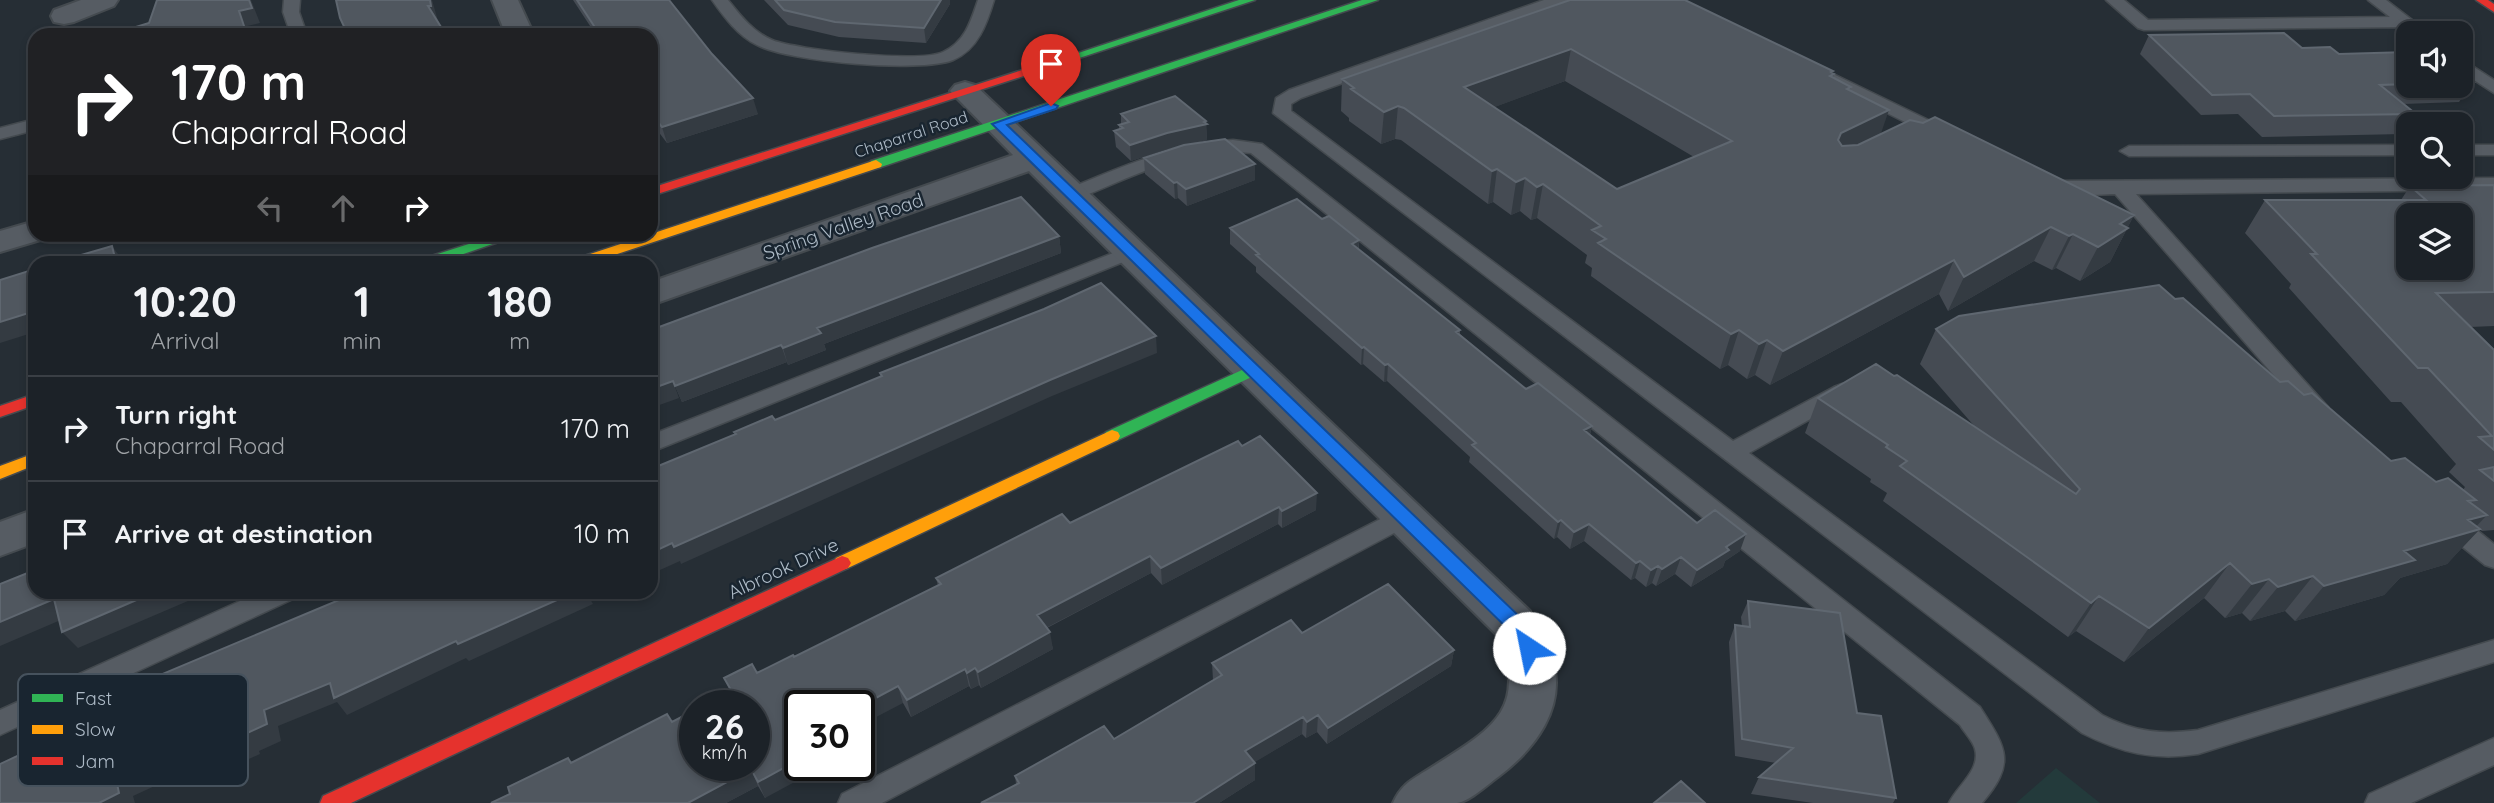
<!DOCTYPE html>
<style>
:root{--surface:#1c2228;--page:#252a30;--text:#f1f3f6;--muted:#a0a4a8;--line:#3a3f45}
body{margin:0;font-family:Quicksand,sans-serif;background:var(--page);color:var(--text);height:100vh;display:flex;flex-direction:column;font-size:26px;white-space:nowrap}
*{box-sizing:border-box;margin:0}
p{font-size:23px;color:var(--muted)}
.icon{flex:none;width:38px;height:38px;fill:none;stroke:currentColor;stroke-width:2;stroke-linecap:round;stroke-linejoin:round}
.map{position:relative;flex:1;overflow:hidden}
.details{position:absolute;left:28px;top:256px;width:630px;height:343px;display:flex;flex-direction:column;background:var(--surface);border-radius:21px;box-shadow:0 4px 10px #0003,0 0 0 2px var(--line)}
.details>*{flex:none}
.hud{position:absolute;left:28px;top:28px;width:630px;height:214px;border-radius:21px;box-shadow:0 4px 10px #0003,0 0 0 2px var(--line);background:#202124;color:#fff;overflow:hidden}
.tools{position:absolute;left:2396px;top:21px;display:grid;gap:14px}
.tools a{display:grid;place-items:center;width:77px;height:77px;border-radius:14px;background:var(--surface);box-shadow:0 4px 10px #0003,0 0 0 2px var(--line);font-size:35px}
.speed{position:absolute;left:679px;top:690px;display:flex;gap:14px;font-size:35px;font-weight:700;text-align:center}
.speed>*{display:grid;place-content:center;width:91px;height:91px;border-radius:50%;background:var(--surface);box-shadow:0 4px 10px #0003,0 0 0 2px var(--line);line-height:1}
.speed small{font-size:18px;font-weight:400}
.speed .limit{border:4px solid #111;border-radius:10px;background:#fff;color:#111}
.pin{position:absolute;display:grid;place-items:center;width:60px;height:60px;color:#fff;margin:-72px -30px;border-radius:50% 50% 50% 0;rotate:-45deg;box-shadow:0 0 7px #0007}
.pin .icon{rotate:45deg}
.me{position:absolute;width:77px;margin:-38px;rotate:326deg;stroke-linejoin:round;filter:drop-shadow(0 0 5px #0008)}
.turn{display:flex;align-items:center;gap:24px;height:147px;padding:0 28px;font-size:32px}
.turn .icon{width:91px;height:91px;stroke-width:2.5}
.turn b{display:block;font-size:49px;line-height:60px}
.lanes{display:flex;align-items:center;height:66px;padding:0 28px;background:#0003;justify-content:center;gap:35px;direction:ltr}
.lanes .off{opacity:.35}
.eta{display:flex;justify-content:space-evenly;align-items:center;height:119px;text-align:center}
.eta b{font-size:42px;font-weight:700;line-height:49px}
ul{padding:0;list-style:none}
li{display:flex;align-items:center;gap:21px;height:105px;padding:0 28px;border-top:2px solid var(--line)}
li div{flex:1}
li b{display:block;font-size:26px}
li em{font-style:normal}
.map>svg:first-child{display:block}
.green{fill:#233a3b}
.lines{fill:none;stroke-linecap:round;stroke-linejoin:round}
.lane-casing{stroke:#444a4f;stroke-width:3}
.street-casing{stroke:#444a4f;stroke-width:4}
.fast-casing{stroke:#444a4f;stroke-width:3}
.slow-casing{stroke:#444a4f;stroke-width:3}
.jam-casing{stroke:#444a4f;stroke-width:3}
.lane{fill:#565c63;fill-rule:evenodd}
.street{fill:#565c63;fill-rule:evenodd}
.fast{fill:#30b455;fill-rule:evenodd}
.slow{fill:#ff9f0a;fill-rule:evenodd}
.jam{fill:#e5322d;fill-rule:evenodd}
.wall{fill:#454b53;fill-rule:evenodd}
.shaded-wall{fill:#343b42}
.building{fill:#50575f;stroke:#5f6770;stroke-width:2;fill-rule:evenodd}
.route{fill:#1a73e8;stroke:#114b97;stroke-width:2}
.labels{text-anchor:middle;stroke-width:5;stroke-linejoin:round;paint-order:stroke}
.far-street-label{font-size:16px;fill:#aebbc7;stroke:#192530}
.street-label{font-size:19px;fill:#aebbc7;stroke:#192530}
.key{fill:#192530;stroke:#46525d;stroke-width:2}
.key-label{font-size:19px;fill:#aebbc7}
</style>
<div class="map">
<svg width="2494" height="803" viewBox="0 0 2494 803">
<rect width="100%" height="100%" fill="#262e35"/>
<path class="green" d="M2056,768L2100,803H2016Z"/>
<g class="lines">
<defs>
<path id="lane" d="M284,0H300L299,12L307,35H291L283,12Z
M712,0H728C740,15 753,32 772,40C796,50 920,63 943,52C965,42 971,21 978,0H994C987,23 978,50 953,60C920,73 789,62 757,45C738,36 724,17 712,0Z
M1544,0H1567L1565,3L1301,98L1291,104V111L1733,441L1834,387L1842,384L1850,387L1853,392L1850,397L1749,453L2102,715C2135,732 2162,735 2198,730L2494,640V662L2198,754C2154,761 2121,753 2082,733L1273,113L1276,98L1289,90Z
M2106,0H2124L2148,20L2390,17L2368,0H2386L2429,33H2411L2402,27L2144,30L2138,28Z
M2460,58L2494,80V93L2460,71Z
M1825,70L1951,131L1954,135L1945,140L1939,139L1819,79L1817,75Z
M35,119V130L0,139V128Z
M1233,140L1262,144L1980,707C2006,748 2017,762 1982,803H1949C1957,786 1981,770 1975,749C1973,741 1964,732 1960,725L1251,153C1190,146 1134,176 1079,198H1065L1062,194L1065,190C1120,168 1173,143 1233,140Z
M2408,145V155L2129,156L2120,151L2129,146Z
M2460,145H2494V155H2460Z
M2494,178V190L2136,194L2328,407L2331,413L2328,419L2320,421L2312,419L2115,194C2097,194 2053,200 2042,187L2051,181Z
M1131,246L1138,248L1141,252L1138,256L651,452V435Z
M1404,507L1413,509L1416,516L1413,523L882,803H838L842,794Z
M2448,512L2457,514L2494,544V568L2485,565L2439,528L2436,521L2439,514Z
M260,592H297L293,599L0,735V710Z
M2494,738V765L2411,803H2365L2369,794Z"/>
<path id="street" d="M81,0H118L114,6L74,22L64,24L54,22L51,16L54,10Z
M492,0H518L534,35H506Z
M965,82L975,85L1530,611C1538,626 1549,643 1553,660C1566,709 1535,749 1498,777C1487,785 1470,801 1457,803C1437,803 1413,803 1393,803C1402,783 1413,779 1432,767C1490,730 1530,710 1497,635L1029,171L651,305V282L1013,155L950,91L955,85Z
M35,221V234H49L47,238L0,252V231Z
M35,509V543L0,556V522Z"/>
<path id="fast" d="M1239,0H1255L1058,65H1050L1048,63Z
M1362,0H1378L881,167L876,168L870,164L871,161Z
M500,234H522L440,262H420L422,259Z
M1253,365L1261,370L1258,374L1118,440L1112,442L1104,436L1106,432Z"/>
<path id="slow" d="M876,160L882,164L881,167L593,262H573L575,259Z
M1112,430L1118,432L1120,436L1118,440L848,568L842,570L836,568L833,563L836,558Z
M35,453V465L0,479V466Z"/>
<path id="jam" d="M2476,0H2488L2494,4V12Z
M1054,60L1058,61V65L651,196V188Z
M35,394V405L0,417V406Z
M842,556L848,558L851,563L848,568L351,803H320L323,796Z"/>
</defs>
<use href="#lane" class="lane-casing"/>
<use href="#street" class="street-casing"/>
<use href="#fast" class="fast-casing"/>
<use href="#slow" class="slow-casing"/>
<use href="#jam" class="jam-casing"/>
<use href="#lane" class="lane"/>
<use href="#street" class="street"/>
<use href="#fast" class="fast"/>
<use href="#slow" class="slow"/>
<use href="#jam" class="jam"/>
</g>
<path class="wall" d="M573,0H669L758,114L667,143L651,122V35H596Z
M764,0H950V4L926,43L839,37L788,25Z
M1570,0L1833,71L1832,73L1834,74L1833,78L1851,87L1850,90L1880,134L2134,215L2110,262L2080,281L2056,268L2052,270L2034,261L1948,311L1939,294L1770,385L1755,375L1747,379L1728,365L1720,369L1591,276L1592,268L1585,263L1587,255L1537,218L1531,220L1520,211L1511,215L1493,202L1488,204L1401,140L1395,139L1381,144L1349,121V118L1341,111L1342,79ZM1565,81L1694,157L1617,189L1494,107Z
M2149,35L2302,48L2339,54L2408,52V86H2460V73L2473,82L2459,102L2403,104L2416,114L2410,124H2408V127L2403,134L2262,137L2238,114L2201,115L2140,54Z
M1121,114L1206,124L1207,140L1186,145L1255,180L1187,206L1178,198L1175,199L1145,174L1144,158L1183,145L1167,149L1131,161L1116,147L1114,131L1119,130V125H1121Z
M2494,185V326L2470,327L2494,350V530L2482,531L2479,529L2447,564L2400,578L2384,595L2295,621L2285,611L2250,621L2242,613L2225,618L2204,598L2124,662L2076,631L2068,637L1883,501L1887,493L1870,482L1871,479L1805,433L1818,398L1894,376L1976,428L1920,364L1936,329L2175,299L2280,382L2304,395L2391,461L2436,482L2463,490L2465,487L2449,472L2456,464L2401,402H2391L2289,288L2291,284L2245,233L2265,200H2401L2410,186Z
M1322,219L1359,240V249L1460,330V334L1526,389L1592,426L1590,435L1697,523L1740,551L1725,561L1723,567L1691,587L1675,574L1656,586L1652,583L1646,587L1635,578L1631,580L1584,541L1570,549L1557,537L1554,539L1469,462L1470,457L1387,381L1384,382L1363,364L1361,365L1256,272V267L1230,244V228Z
M1059,236L1061,253L824,344L826,350L788,365L787,362L682,402L651,330Z
M1238,441L1316,510L1282,528L1278,524L1162,585L1151,573L1047,628L1053,649L981,688L979,685L971,689L969,686L911,717L903,703L859,705L765,798L758,786L726,803H491L571,763L672,722L730,691L724,678L757,673L794,657L938,586L936,578L1070,523Z
M1748,601L1857,713L1896,798L1893,803H1813L1751,794L1759,777L1776,763L1735,756L1729,642L1735,625L1742,626L1741,617Z
M1302,633L1454,650L1451,666L1327,744L1317,732L1306,738L1302,734L1254,762L1255,780L1219,803H981L1016,784L1015,776L1114,739L1213,680L1212,663Z"/>
<path class="shaded-wall" d="M249,0H251L260,23L247,26L250,35H236L235,32L239,11Z
M430,0H432L438,21H435L428,6Z
M941,0H950V4L926,43L924,28Z
M1571,49L1565,81L1460,120L1464,87Z
M753,98L758,114L667,143L662,127Z
M1398,106L1395,139L1381,144L1384,112Z
M1889,110L1878,142L1827,173L1841,133Z
M1206,121L1207,140L1167,149L1131,161L1130,145Z
M1255,164V180L1187,206L1186,189Z
M1497,169L1493,202L1488,204L1492,171Z
M1525,178L1520,211L1511,215L1516,182Z
M1177,182L1178,198L1175,199L1174,183Z
M1543,184L1537,218L1531,220L1537,187Z
M2134,215L2110,262L2080,281L2098,247L2120,224Z
M2051,227L2034,261L1948,311L1964,277Z
M2073,234L2056,268L2052,270L2069,236Z
M1059,236L1061,253L824,344L826,350L788,365L783,348L817,328Z
M1359,240L1358,257L1352,244Z
M112,246L124,262H116Z
M1954,260L1939,294L1770,385L1783,351Z
M35,311V332L0,343V322Z
M1739,330L1728,365L1720,369L1731,334Z
M1156,336L1157,353L1052,396L681,564L680,561L651,574V553L1050,380Z
M1767,340L1755,375L1747,379L1759,344Z
M781,345L787,362L682,402L675,386Z
M1364,347L1363,364L1361,365L1362,348Z
M1388,364L1387,381L1384,382L1385,365Z
M673,381L679,398L651,408V389Z
M1592,426L1588,443L1584,430Z
M1317,493L1316,510L1282,528V511Z
M1279,507L1278,524L1162,585L1161,568Z
M2487,515L2472,531L2480,529L2447,564L2400,578L2384,595L2295,621L2324,586L2468,520Z
M1561,520L1557,537L1554,539L1558,522Z
M1589,524L1584,541L1570,549L1574,532Z
M1746,534L1740,551L1725,561L1723,567L1691,587L1697,570L1726,547Z
M1150,556L1151,573L1040,631L1037,615Z
M1681,557L1675,574L1656,586L1662,569Z
M1640,561L1635,578L1631,580L1636,563Z
M2230,563L2204,598L2124,662L2149,628Z
M1658,566L1652,583L1646,587L1651,570Z
M2313,576L2285,611L2250,621L2278,587Z
M2269,579L2242,613L2225,618L2252,584Z
M155,592H209L78,648L62,632Z
M575,592H586L593,604L469,661L466,658L347,715L337,702L278,726L281,741L259,751L260,754L222,771L217,766L202,773L196,767L133,796L135,803H99L116,779L185,749L205,748L245,734L264,710L330,683L456,641Z
M586,592H612L591,601Z
M2099,596L2076,631L2068,637L2091,603Z
M54,599L70,616L0,646V622Z
M1050,632L1053,649L981,688L978,672Z
M1454,650L1451,666L1327,744L1328,728Z
M975,668L979,685L971,689L967,673Z
M965,669L969,686L911,717L907,700Z
M898,686L903,703L859,726V707Z
M1318,715L1317,732L1306,738L1307,722Z
M1303,717L1302,734L1245,768V751Z
M800,759V765H826L765,798L758,782Z
M1255,763V780L1219,803H1193Z
M751,769L758,786L726,803H688Z"/>
<path class="building" d="M157,0H249L252,8L239,11L245,29L235,32L236,35H138L136,27L149,23Z
M336,0H430L431,6H428L446,35H348L340,18Z
M577,0H669L712,54L753,98L662,127L651,114V35H600Z
M775,0H941L924,28L835,22L784,10Z
M1570,0H1685L1833,71L1831,72L1834,74L1830,76L1851,87L1847,89L1889,110L1841,133L1838,140L1842,146L1858,145L1910,120L1923,123L1935,117L2134,215L2120,224L2128,228L2098,247L2073,234L2069,236L2051,227L1964,277L1954,260L1783,351L1767,340L1759,344L1739,330L1731,334L1598,243L1606,239L1592,230L1601,226L1543,184L1537,187L1525,178L1516,182L1497,169L1492,171L1404,108L1398,106L1384,112L1351,89L1354,88L1342,79ZM1571,49L1732,141L1617,189L1464,87Z
M2284,33L2302,48L2330,47L2339,54L2408,52V84L2380,85L2416,114L2274,116L2250,94L2212,95L2149,35Z
M2460,73L2473,82L2460,83Z
M1175,96L1206,121L1204,122L1207,124L1167,133L1130,145L1114,131L1123,128L1119,125L1129,122L1121,114Z
M1225,139L1255,164L1186,189L1177,182L1174,183L1144,158L1184,145Z
M2494,185V292L2436,293L2494,350V450L2479,437L2492,436L2428,368H2418L2311,254H2317L2265,200H2426L2410,186ZM2408,215H2460V268H2408Z
M1021,197L1059,236L817,328L821,333L783,348L781,345L675,386L673,381L651,389V330L872,248Z
M1297,199L1322,219L1329,216L1359,240L1352,244L1460,330L1456,332L1526,389L1538,383L1592,426L1584,430L1697,523L1715,510L1746,534L1726,547L1729,550L1697,570L1681,557L1662,569L1658,566L1651,570L1640,561L1636,563L1589,524L1574,532L1561,520L1558,522L1472,445L1476,443L1388,364L1385,365L1364,347L1362,348L1256,255L1259,254L1230,228Z
M112,246L116,262H57Z
M35,269V311L0,322V280Z
M1101,283L1156,336L1050,380L674,547L672,543L651,553V469L736,434L734,432L772,416L775,420L882,376L880,373L1044,309Z
M2159,285L2175,299L2183,298L2280,382L2288,381L2304,395L2312,393L2391,461L2405,458L2436,482L2448,478L2476,500L2468,501L2487,515L2468,520L2480,529L2404,551L2415,560L2324,586L2313,576L2278,587L2269,579L2252,584L2230,563L2149,628L2099,596L2091,603L1900,466L1907,461L1886,447L1888,445L1818,398L1876,364L1894,376L1897,375L2076,494L2080,489L1936,329L1959,316Z
M1260,436L1317,493L1282,511L1279,507L1161,568L1150,556L1037,615L1050,632L978,672L975,668L967,673L965,669L907,700L898,686L859,707V705H800V759L758,782L751,769L688,803H491L510,794L508,787L568,758L571,763L667,714L672,722L695,710V765H754V705H703L731,690L724,678L752,664L757,673L793,655L794,657L941,584L936,578L1062,514L1070,523L1238,441L1242,446Z
M2494,467V481L2480,470Z
M35,570V592H155L62,632L54,599L0,622V584Z
M1388,584L1454,650L1328,728L1318,715L1307,722L1303,717L1245,751L1255,763L1193,803H981L1019,783L1015,776L1104,726L1114,739L1222,675L1212,663L1291,620L1302,633Z
M358,592H575L458,644L456,641L334,698L330,683L264,710L267,724L245,734V737L206,755L205,748L186,756L185,749L116,779L119,793L99,803H0V764L150,694L148,680Z
M1748,601L1840,613L1857,713L1881,716L1896,798L1759,777L1793,748L1742,739L1735,625L1750,627Z
M1681,781L1705,803H1654Z"/>
<path class="route" d="M1051,103L1058,106L1056,109L1007,125L1521,618L1538,648L1536,653L1529,655L1522,653L1508,629L992,124Z"/>
<g class="labels">
<g class="far-street-label">
<text transform="translate(911 134) rotate(-18)" y="6">Chaparral Road</text>
</g>
<g class="street-label">
<text transform="translate(843 226) rotate(-19)" y="7">Spring Valley Road</text>
<text transform="translate(783 568) rotate(-25)" y="7">Albrook Drive</text>
</g>
</g>
<rect x="18" y="674" width="230" height="112" rx="10" class="key"/>
<rect x="32" y="694" width="31" height="8" fill="#30b455"/>
<rect x="32" y="725" width="31" height="9" fill="#ff9f0a"/>
<rect x="32" y="757" width="31" height="8" fill="#e5322d"/>
<g class="key-label">
<text x="75" y="705">Fast</text>
<text x="75" y="736">Slow</text>
<text x="75" y="768">Jam</text>
</g>
</svg>
<div class="tools">
<a><svg class="icon" aria-label="sound" viewBox="0 0 24 24"><path d="M4 9h4l5-4v14l-5-4H4zM17 9q2 3 0 6"/></svg></a>
<a><svg class="icon" aria-label="search" viewBox="0 0 24 24"><circle cx="10" cy="10" r="6"/><path d="M15 15l6 6"/></svg></a>
<a><svg class="icon" aria-label="layers" viewBox="0 0 24 24"><path d="M12 4l9 5-9 5-9-5zM3 14l9 5 9-5"/></svg></a>
</div>
<div class="speed"><div>26<small>km/h</small></div><div class="limit">30</div></div>
<div class="pin" style="left:1051px;top:106px;background:#d93025"><svg class="icon" aria-label="arrive" viewBox="0 0 24 24"><path d="M6 21V4h12l-3 4 3 4H6"/></svg></div>
<svg class="me" style="left:1529px;top:648px" viewBox="-20 -20 40 40"><circle r="19" fill="#fff"/><path d="M0-13L10 11 0 6-10 11z" fill="#1a73e8"/></svg>
<div class="hud">
<div class="turn"><svg class="icon" aria-label="right" viewBox="0 0 24 24"><path d="M7 20v-9h11M14 6l5 5-5 5"/></svg><div><b>170 m</b>Chaparral Road</div></div>
<div class="lanes"><svg class="icon off" aria-label="left" viewBox="0 0 24 24"><path d="M17 20v-9H6M10 6l-5 5 5 5"/></svg><svg class="icon off" aria-label="ahead" viewBox="0 0 24 24"><path d="M12 20V5M6 11l6-6 6 6"/></svg><svg class="icon" aria-label="right" viewBox="0 0 24 24"><path d="M7 20v-9h11M14 6l5 5-5 5"/></svg></div>
</div>
<section class="details">
<div class="eta">
<div><b>10:20</b><p>Arrival</p></div>
<div><b>1</b><p>min</p></div>
<div><b>180</b><p>m</p></div>
</div>
<ul>
<li><svg class="icon" aria-label="right" viewBox="0 0 24 24"><path d="M7 20v-9h11M14 6l5 5-5 5"/></svg><div><b>Turn right</b><p>Chaparral Road</p></div><em>170 m</em></li>
<li><svg class="icon" aria-label="arrive" viewBox="0 0 24 24"><path d="M6 21V4h12l-3 4 3 4H6"/></svg><div><b>Arrive at destination</b></div><em>10 m</em></li>
</ul>
</section>
</div>
